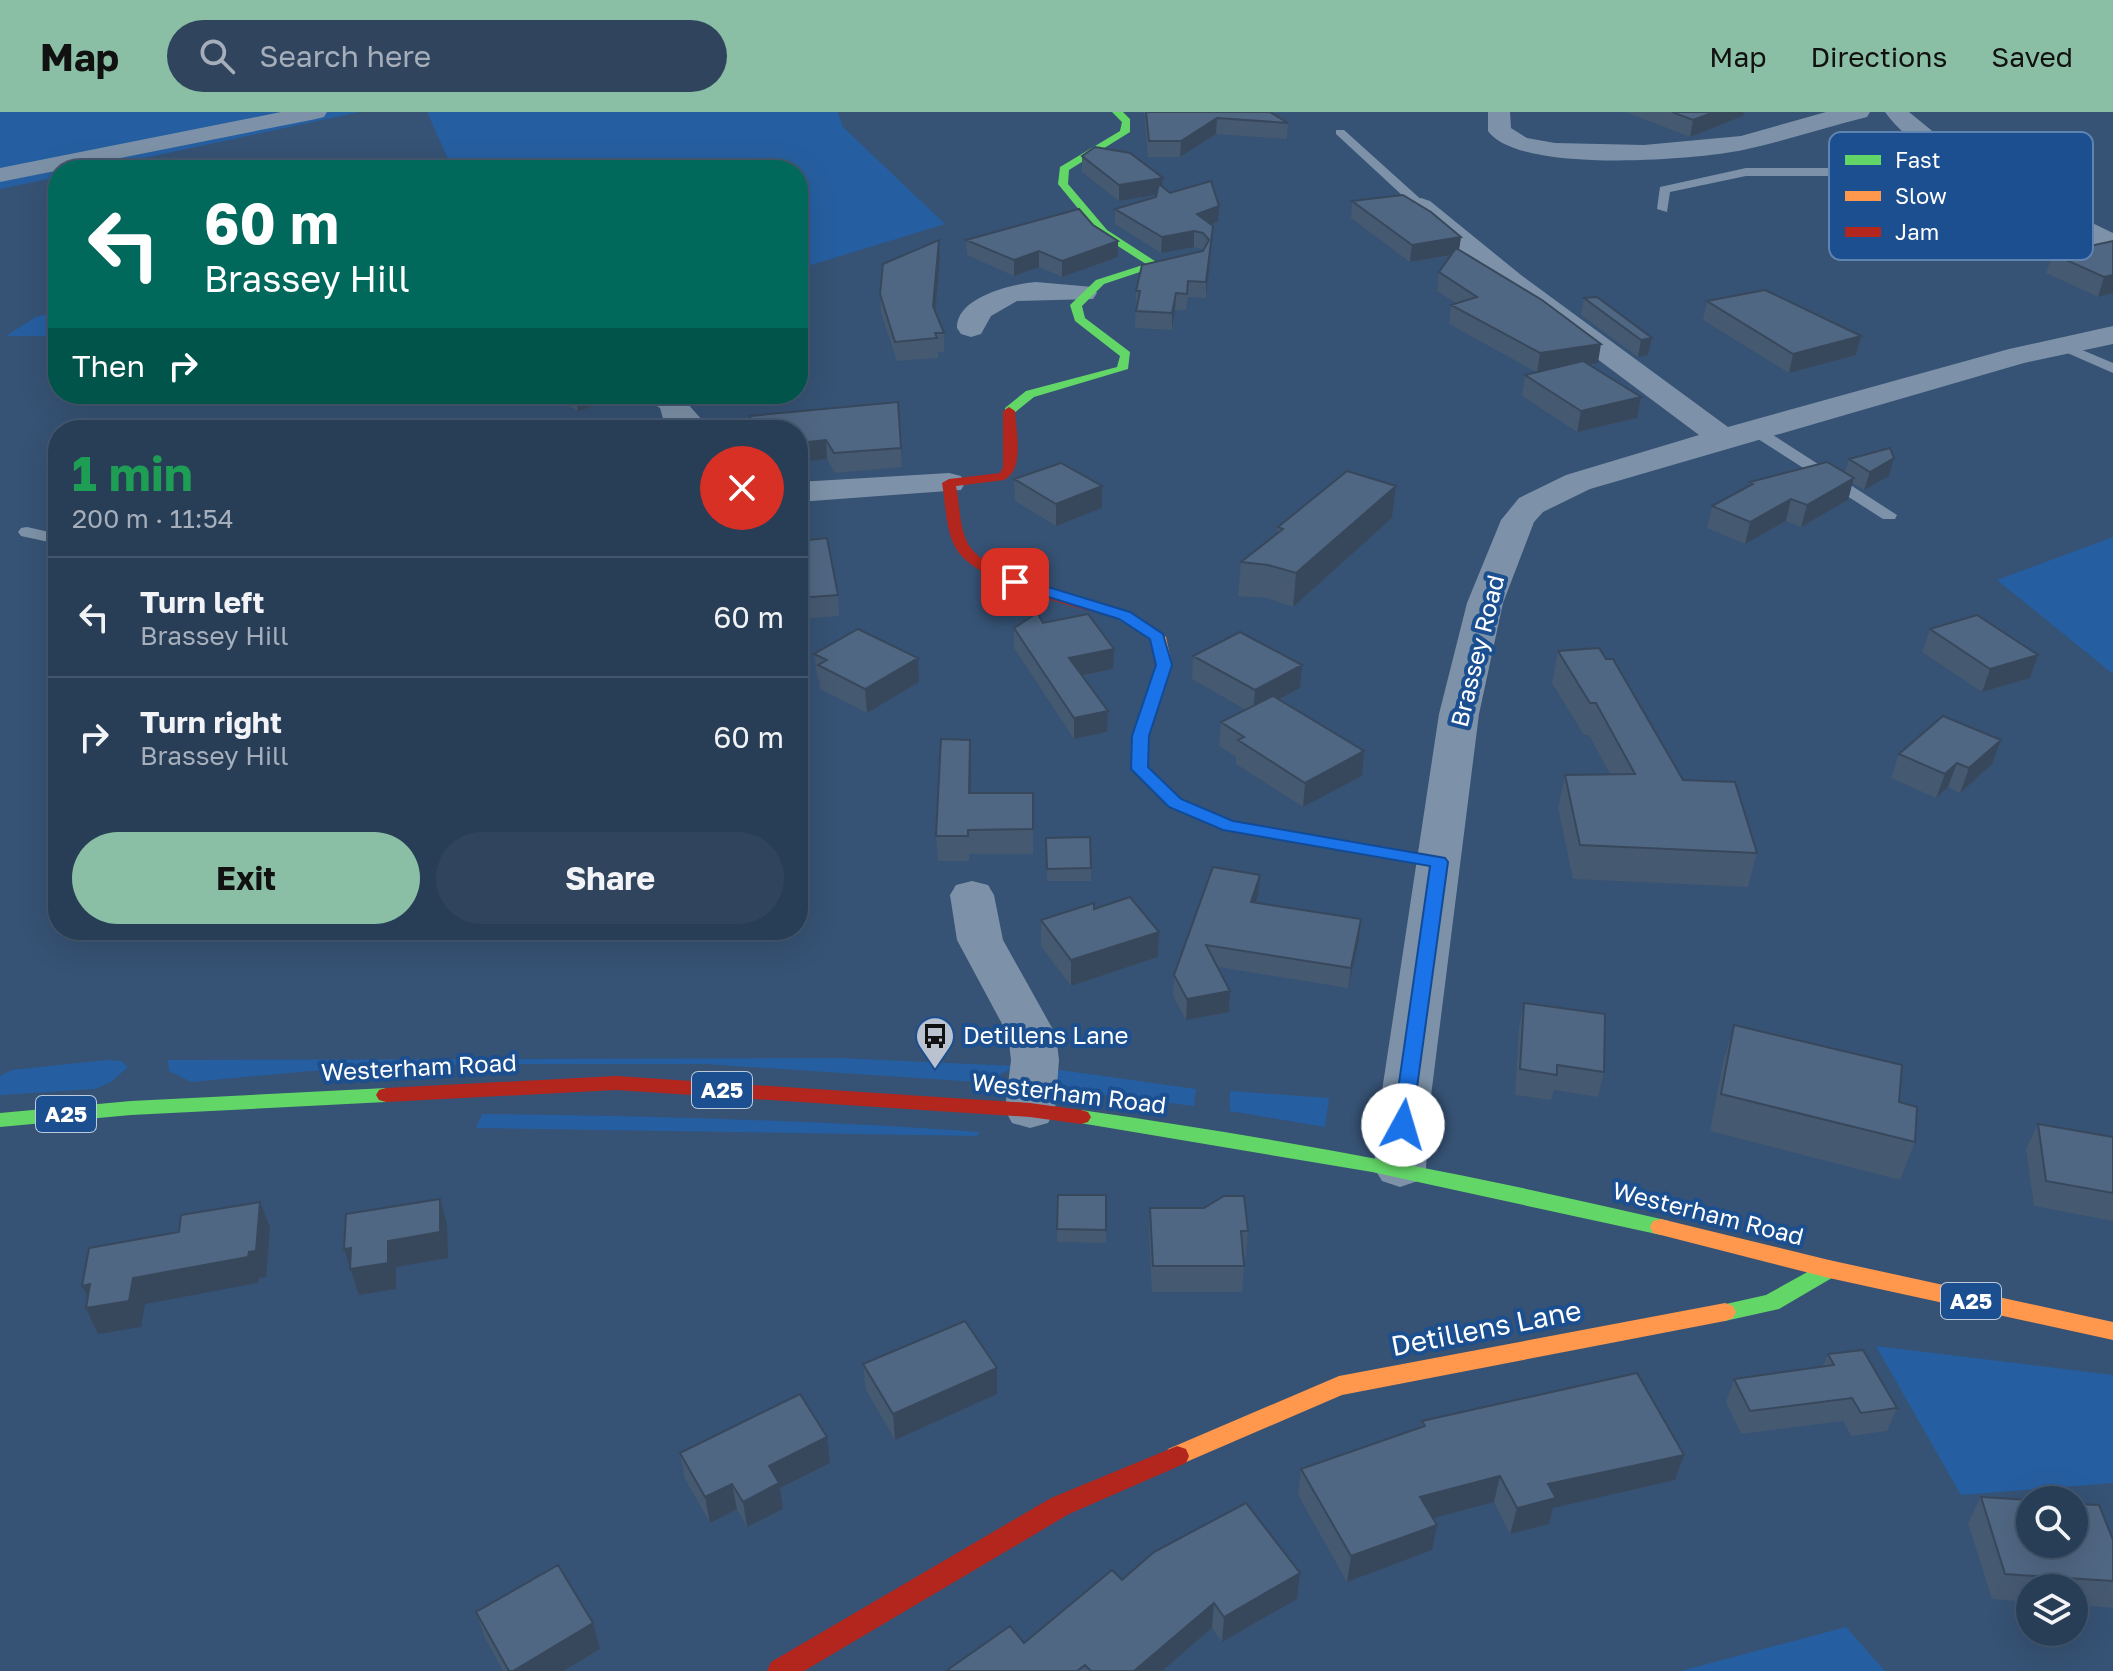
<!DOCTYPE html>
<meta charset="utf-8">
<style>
:root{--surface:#283e57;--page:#30455d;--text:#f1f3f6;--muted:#a5aeba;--line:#44576d;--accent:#8abfa5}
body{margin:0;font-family:"Golos Text",sans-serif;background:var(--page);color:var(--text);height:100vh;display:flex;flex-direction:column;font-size:30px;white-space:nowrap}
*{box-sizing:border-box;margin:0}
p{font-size:26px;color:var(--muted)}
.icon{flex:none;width:44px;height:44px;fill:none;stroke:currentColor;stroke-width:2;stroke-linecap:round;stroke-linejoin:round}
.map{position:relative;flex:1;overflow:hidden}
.sheet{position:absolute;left:48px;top:308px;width:760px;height:520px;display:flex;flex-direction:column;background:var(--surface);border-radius:32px;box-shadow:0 8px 32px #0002,0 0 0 2px var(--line)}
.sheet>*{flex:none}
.hud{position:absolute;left:48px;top:48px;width:760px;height:244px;border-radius:32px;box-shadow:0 8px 32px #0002,0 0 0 2px var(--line);background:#00695c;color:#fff;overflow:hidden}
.controls{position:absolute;left:2016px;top:1374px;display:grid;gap:16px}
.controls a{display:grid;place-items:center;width:72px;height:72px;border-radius:50%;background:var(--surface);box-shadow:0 8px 32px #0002,0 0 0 2px var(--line);font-size:40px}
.pin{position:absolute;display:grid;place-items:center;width:68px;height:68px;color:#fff;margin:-34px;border-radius:16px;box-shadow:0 4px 12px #0006}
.me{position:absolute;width:88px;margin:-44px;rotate:6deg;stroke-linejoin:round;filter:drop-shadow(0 0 6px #0008)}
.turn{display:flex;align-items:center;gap:28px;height:168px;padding:0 24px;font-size:36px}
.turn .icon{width:104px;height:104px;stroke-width:2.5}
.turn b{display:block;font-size:56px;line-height:68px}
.then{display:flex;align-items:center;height:76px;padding:0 24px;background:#0003;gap:16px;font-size:30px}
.round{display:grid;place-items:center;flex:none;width:84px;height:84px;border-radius:42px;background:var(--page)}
.summary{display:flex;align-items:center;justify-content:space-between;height:136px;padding:0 24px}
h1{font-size:48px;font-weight:700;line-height:60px;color:#1e9e55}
.action{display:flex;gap:16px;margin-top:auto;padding:16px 24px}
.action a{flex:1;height:92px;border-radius:48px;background:var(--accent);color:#111;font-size:32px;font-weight:700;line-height:92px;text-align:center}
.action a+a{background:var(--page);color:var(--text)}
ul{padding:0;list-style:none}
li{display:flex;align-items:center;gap:24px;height:120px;padding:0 24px;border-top:2px solid var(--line)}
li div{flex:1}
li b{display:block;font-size:30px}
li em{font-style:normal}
header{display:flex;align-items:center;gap:48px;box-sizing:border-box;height:112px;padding:0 40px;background:var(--accent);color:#111}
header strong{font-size:38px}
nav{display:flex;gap:44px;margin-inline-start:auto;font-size:28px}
.search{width:560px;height:72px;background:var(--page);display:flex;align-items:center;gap:20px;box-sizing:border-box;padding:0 28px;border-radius:44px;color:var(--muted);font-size:30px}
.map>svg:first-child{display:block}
.green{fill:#265fa1}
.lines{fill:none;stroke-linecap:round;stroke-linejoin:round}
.lane{fill:#7d92a8;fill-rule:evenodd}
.street{fill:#7d92a8;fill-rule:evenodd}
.fast{fill:#63d668;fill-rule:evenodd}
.slow{fill:#ff974d;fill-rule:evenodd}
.jam{fill:#b3261e;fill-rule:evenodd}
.wall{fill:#455971}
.shaded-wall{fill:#38485c}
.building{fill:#506783;stroke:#38485c;stroke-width:2}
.route{fill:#1a73e8;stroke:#114b97;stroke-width:2}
.labels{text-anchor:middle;stroke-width:8;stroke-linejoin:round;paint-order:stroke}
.shield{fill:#1b4f8f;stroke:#bbcadd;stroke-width:2}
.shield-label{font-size:22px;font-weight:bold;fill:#fff}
.street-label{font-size:24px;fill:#fff;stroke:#1b4f8f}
.poi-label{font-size:24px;fill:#fff;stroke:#1b4f8f;text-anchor:start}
.near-street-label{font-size:28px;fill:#fff;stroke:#1b4f8f}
.key{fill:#1b4f8f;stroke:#5f84b1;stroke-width:2}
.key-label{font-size:22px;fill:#fff}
</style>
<header>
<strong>Map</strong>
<div class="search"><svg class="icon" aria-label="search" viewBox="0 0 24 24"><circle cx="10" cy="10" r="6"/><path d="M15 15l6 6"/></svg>Search here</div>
<nav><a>Map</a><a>Directions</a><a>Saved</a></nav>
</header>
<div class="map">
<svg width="2113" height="1559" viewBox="0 0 2113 1559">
<rect width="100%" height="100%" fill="#365274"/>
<path class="green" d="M0,0H360L88,58H58V65L0,77Z
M427,0H838L843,15L945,112L798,157V58H416L448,47Z
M58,200V224H6L36,205Z
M2113,425V562L1997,468Z
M839,946L1016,954L992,967L978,970L705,952H486L311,959L191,970L169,959L168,948Z
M106,948L121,949L128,955L111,970L95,977L0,983V964L12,958Z
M1053,957L1196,977L1194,994L1072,979L1055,967Z
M1230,979L1329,986L1325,1015L1230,999Z
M482,1002C648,1004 814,1008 980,1020L977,1024L476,1016Z
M1876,1234L2113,1263V1371L1961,1383Z
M1846,1515L1885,1559H1681Z"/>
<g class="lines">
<path class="lane" d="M1336,18H1344L1425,91V97H1417L1336,22Z
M1746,56H1971L1977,60L1971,64H1746L1670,80L1667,100L1657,97L1660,75Z
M2061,229L2113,251V261L2056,236V230Z
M1753,312L1759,314L1897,403L1895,407H1883L1747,320V314Z
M27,415L58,422V432L21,424L18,420L21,416Z"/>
<path class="street" d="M281,0H327L324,5L316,7L0,70V56Z
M1488,0H1510L1511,16L1527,26L1555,31L1644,33L1741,24L1826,0H1870L1867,5C1826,15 1785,29 1743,38C1695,48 1518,62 1488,19Z
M1885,0H1909L1953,36L2007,70L2113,121V138C2053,123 1921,51 1885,0Z
M1421,86L1430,89L1521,163L1728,315L2009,237L2113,214V232L2024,251L1590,377L1543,400L1534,410L1503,491L1479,602L1430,992L1426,1056L1418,1069L1400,1075L1382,1069L1374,1056L1380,992L1439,602L1467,491L1501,408L1519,386L1566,363L1699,323L1501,175L1412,99L1408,94L1412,89Z
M1036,170L1093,175L1097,181L1093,187L1017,189L991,204L981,222L971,225L961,222L957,216C956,185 1012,172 1036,170Z
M645,282H679L711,318H679L664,310L660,296L649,289Z
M949,361L961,364L965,371L961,378L798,390V370Z
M972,769L988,773L994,783L1003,828L1056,923L1059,948L1055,998L1048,1011L1030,1016L1012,1011L1005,998L1011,948L1008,923L957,828L950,783L956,773Z"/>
<path class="fast" d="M1112,0H1123L1130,7V20L1069,58L1068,72L1107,118L1161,153L1104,172L1082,194L1085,206L1130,240L1128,257L1034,285L1013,302H1005V296L1026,279L1117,255L1120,244L1075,209L1070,193L1096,168L1146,152L1099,122L1058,72L1060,55L1120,19L1122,10Z
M386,976L393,978L396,983L393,988L386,990L131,1003L0,1015V1001L131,989Z
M1081,998C1276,1026 1469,1062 1661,1107L1669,1109L1672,1115L1669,1121L1661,1123L1372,1060L1074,1010L1071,1005L1074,1000Z
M1829,1148L1837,1151L1840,1157L1837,1163L1779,1197L1725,1209L1717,1206L1714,1200L1717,1194L1766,1183Z"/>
<path class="slow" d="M1121,499L1166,525L1172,553L1149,624L1147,656L1181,687L1233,709L1439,745L1448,750L1445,754L1439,755L1223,718L1169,695L1131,657L1133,624L1156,553L1151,527L1116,506L1114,503Z
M1661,1107L1829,1148L2113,1210V1228L1829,1166L1653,1121L1650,1115L1653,1109Z
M1725,1191L1733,1194L1736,1200L1733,1206L1725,1209L1342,1283L1177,1354L1168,1351L1165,1344L1168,1337L1339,1264Z"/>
<path class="jam" d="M1009,295L1015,299C1016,319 1025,358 1004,368L956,374C960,393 959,419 970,435C992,467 1089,489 1126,500V506L1121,507C1080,497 980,473 957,438C945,419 946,392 942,371L949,367L1000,361L1003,355V299Z
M616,964L1030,991L1081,998L1088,1000L1091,1005L1088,1010L1081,1012L1030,1005L616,978L386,990L379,988L376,983L379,978L386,976Z
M1177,1334L1186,1337L1189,1344L1186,1351L1069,1402L804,1559H767L771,1550L1051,1386Z"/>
</g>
<path class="wall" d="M1144,0H1270L1288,11L1287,27L1216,22L1180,45H1148Z
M1626,0H1744L1743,4L1690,25Z
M1082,44L1163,66V75L1218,110L1211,112L1213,114L1212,130L1206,186L1188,185L1186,198H1175L1172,218L1135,216L1136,179L1204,138L1194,135L1161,141L1115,112V97L1156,85V83L1119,89L1082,60Z
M1352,89L1461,125L1459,138L1598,251L1588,252L1641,285L1637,306L1577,320L1522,284L1525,263L1536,260L1449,212L1451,193L1456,191L1437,179L1439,160L1450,144L1410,150L1351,106Z
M1093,113L1118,129V145L1062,165L1039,155L1014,164L967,143L966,128Z
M939,128L940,146L935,199L944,221V240H938V246L897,249L881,201L880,182Z
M2113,129V181L2098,185L2046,161L2053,142Z
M1584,186L1652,226L1648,243L1638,245L1581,203Z
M1707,189L1861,224L1856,243L1789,261L1703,208Z
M549,282H633L578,299Z
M898,290L902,355L835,361L827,347L798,350V318H752L750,304Z
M1849,347L1889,364L1864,378L1852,371L1848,388L1801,415L1786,409L1745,432L1707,416L1712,394L1749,374L1750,370L1845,361Z
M1014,367L1102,374V396L1056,414L1015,389Z
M1396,374L1392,406L1293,495L1266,486L1238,484L1241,450L1277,421L1278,415Z
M798,429L838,483L839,504L798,507Z
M1043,511L1113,557L1082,564L1107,620L1074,627L1014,536V516Z
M1930,517L2038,543L2030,566L1982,580L1922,540Z
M1558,539L1683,668L1757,741L1748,775L1573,767L1558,696L1565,663L1610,662L1589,623H1584L1552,571Z
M814,542L919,570L867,601L820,577L819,566L817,565Z
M1193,544L1300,576L1279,588L1362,664L1303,695L1236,652V645L1219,634L1221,610L1246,598L1192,567Z
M970,628V681H1033V742H969V749H938L936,724Z
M1899,642L1992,652L1960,681L1948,675L1936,686L1891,666Z
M1046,726L1091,756V769H1047Z
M1258,783L1256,791L1361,807L1359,828L1348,876L1218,855L1230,879L1229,900L1186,908L1173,884L1174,863Z
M1094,797L1159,820L1158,845L1071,874L1041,834V808Z
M1524,891L1604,960L1598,985L1554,978L1551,988L1515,983L1519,916Z
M1734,913L1899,990L1915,1030L1900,1068L1710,1019L1723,950Z
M2038,1012L2113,1025V1109L2034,1094L2026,1037Z
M1058,1083H1106V1131L1057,1130Z
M1150,1096L1248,1119L1246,1145H1244V1154L1242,1180H1152L1149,1122Z
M1828,1242L1897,1296L1887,1319L1851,1324L1843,1309L1741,1322L1726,1290L1734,1267L1823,1254Z
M863,1252L997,1282L895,1328L866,1278Z
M1422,1309L1675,1368L1553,1396L1549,1412L1510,1422L1494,1390L1433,1406L1432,1438L1347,1470L1298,1383L1301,1357L1421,1315Z
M680,1341L830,1351L780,1376L783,1397L747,1415L737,1397L710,1411L685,1367Z
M1981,1385L2113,1428V1496L2074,1493V1476H2030V1490L1992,1487L1968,1411Z
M1122,1468L1297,1487L1222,1530L1212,1516L1162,1559H946L1024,1531Z
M476,1500L593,1511L600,1537L563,1559H503L485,1526Z"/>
<path class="shaded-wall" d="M1714,0H1744L1743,4L1690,25L1693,8Z
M1217,6L1216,22L1180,45L1181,29Z
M1163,66L1162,82L1119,89V73Z
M1219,94L1218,110L1196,117L1197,102Z
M1213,114L1212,130L1206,186V170Z
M1194,119V135L1161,141L1162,125Z
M1461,125L1458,142L1410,150L1412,133Z
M939,128L940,146L934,213L933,194Z
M1118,129V145L1062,165V149Z
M1039,139V155L1014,164V148Z
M2113,163V181L2098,185L2104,165Z
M1176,181L1175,198L1172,218V201Z
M1861,224L1856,243L1789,261L1793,242Z
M1652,226L1648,243L1638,245L1641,228Z
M1601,232L1598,251L1537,261L1540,241Z
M576,282H633L578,299Z
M1641,285L1637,306L1577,320L1581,299Z
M826,328L827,347L798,350V331Z
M1894,346L1889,364L1864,378L1870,360Z
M1854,366L1848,388L1801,415L1807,393Z
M1102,374V396L1056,414V392Z
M1396,374L1392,406L1293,495L1296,461Z
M1791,387L1786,409L1745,432L1750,410Z
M1114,537L1113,557L1069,566V546Z
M2038,543L2030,566L1982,580L1990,557Z
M918,546L919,570L867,601L865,577Z
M1302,553L1300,576L1253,602L1255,578Z
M1108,599L1107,620L1074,627V606Z
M970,628L971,652L970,706L969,681Z
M2001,628L1992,652L1960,681L1969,656Z
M1364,639L1362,664L1303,695L1305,671Z
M1957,651L1948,675L1936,686L1945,662Z
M1260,763L1258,783L1250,810L1251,790Z
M1361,807L1359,828L1348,876L1351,856Z
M1159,820L1158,845L1071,874V848Z
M1230,879L1229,900L1186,908L1187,887Z
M440,1087L447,1112L448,1146L396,1155V1177L359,1183L344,1137L388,1129Z
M260,1090L270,1115L266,1165L259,1166L258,1171L145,1192L141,1215L98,1222L86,1196L93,1195L82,1174L133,1166Z
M997,1256V1282L895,1328L893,1302Z
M827,1325L830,1351L780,1376L783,1397L747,1415L743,1390L769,1354Z
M1684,1343L1675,1368L1553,1396L1549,1412L1510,1422L1517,1396L1548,1372Z
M1500,1364L1494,1390L1415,1411L1420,1385Z
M732,1372L737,1397L710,1411L705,1385Z
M1437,1413L1432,1438L1347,1470L1351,1444Z
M1300,1461L1297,1487L1222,1530L1224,1505Z
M1214,1491L1212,1516L1162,1559H1134Z
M593,1511L600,1537L563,1559H513Z"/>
<path class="building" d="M1146,0H1270L1288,11L1217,6L1181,29H1149Z
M1672,0H1714L1693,8Z
M1095,35L1130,41L1163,66L1119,73L1082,44Z
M1211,69L1219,94L1197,102L1213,114L1206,170L1188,169L1187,182L1176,181L1172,201L1136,199L1140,179H1136L1142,153L1203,139L1209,128L1203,121L1194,119L1162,125L1115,97L1156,85L1159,72L1170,81Z
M1403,83L1431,100L1461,125L1412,133L1352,89Z
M1079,97L1093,113L1118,129L1062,149L1039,139L1014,148L966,128Z
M939,128L933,194L944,221H935L937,226L895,230L880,182L883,152Z
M2113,129V163L2104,165L2053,142Z
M1456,136L1542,188L1601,232L1540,241L1451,193L1477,185L1439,160Z
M1765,178L1861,224L1793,242L1707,189Z
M1597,185L1652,226L1641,228L1584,186Z
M1583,249L1641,285L1581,299L1525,263Z
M898,290L901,336L834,341L826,328L798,331V318H753L750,304Z
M1890,336L1894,346L1870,360L1849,347Z
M1827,350L1854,366L1807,393L1791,387L1750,410L1712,394L1753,372L1750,370Z
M1061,351L1102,374L1056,392L1014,367Z
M1347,359L1396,374L1296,461L1268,453L1241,450L1283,417L1278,415Z
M827,426L838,483L798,486V429Z
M1037,501L1043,511L1088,502L1114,537L1069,546L1108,599L1074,606L1014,516Z
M1977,503L2038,543L1990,557L1930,517Z
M858,517L918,546L865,577L818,553L827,548L814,542Z
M1240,520L1302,553L1255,578L1193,544Z
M1599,536L1606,547H1613L1683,668L1735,670L1757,741L1580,733L1565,663L1635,662L1596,591H1590L1558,539Z
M1273,584L1364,639L1305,671L1238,628L1244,625L1221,610Z
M1943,604L2001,628L1969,656L1957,651L1945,662L1899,642Z
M941,627L970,628L969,681H1033V717L968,718V724H936Z
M1090,725L1091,756L1047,757L1046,726Z
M1213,755L1260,763L1251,790L1361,807L1351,856L1206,833L1230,879L1187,887L1174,863Z
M1130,785L1159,820L1071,848L1041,808L1094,791V797Z
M1524,891L1605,902L1604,960L1557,953V963L1520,957Z
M1734,913L1902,953L1899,990L1917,995L1915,1030L1721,982Z
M2038,1012L2113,1025V1081L2046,1069Z
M1058,1083H1106V1118L1057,1117Z
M1224,1084H1244L1248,1119H1241L1244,1154H1153L1150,1096H1204Z
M440,1087V1120L388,1129V1151L350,1157L351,1136L344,1137L346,1102Z
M260,1090L256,1139L249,1140L248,1145L133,1166L129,1189L86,1196L90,1172L82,1174L89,1136L179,1120L181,1103Z
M965,1209L997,1256L893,1302L863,1252Z
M1863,1238L1897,1296L1861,1301L1852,1286L1750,1299L1734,1267L1834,1253L1828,1242Z
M1637,1261L1684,1343L1548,1372L1556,1386L1517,1396L1500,1364L1420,1385L1437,1413L1351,1444L1301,1357L1425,1314L1422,1309Z
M800,1282L827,1325L769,1354L779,1371L743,1390L732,1372L705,1385L680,1341Z
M1981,1385L2030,1388V1432H2074V1392L2099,1393L2113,1428V1469L2005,1462Z
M1246,1391L1300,1461L1224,1505L1214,1491L1134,1559H1091L1085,1553L1077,1559H946L1010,1514L1024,1531L1112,1458L1122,1468L1154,1440Z
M558,1453L593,1511L513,1559H509L476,1500Z"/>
<path class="route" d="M1015,465L1130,500L1163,522L1172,553L1149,624L1148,655L1181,687L1233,709L1445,746L1448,750L1411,1019H1396L1393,1013L1430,754L1223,718L1169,695L1131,657L1132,624L1156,553L1150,527L1119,507L1010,473L1008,470Z"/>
<defs>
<symbol id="bus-pin" viewBox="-11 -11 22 30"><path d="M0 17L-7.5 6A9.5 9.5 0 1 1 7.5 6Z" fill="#b9c2ce" stroke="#1b4f8f"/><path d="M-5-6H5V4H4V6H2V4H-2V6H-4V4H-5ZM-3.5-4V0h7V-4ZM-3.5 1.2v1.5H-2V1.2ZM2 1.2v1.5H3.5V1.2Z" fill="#111"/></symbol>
</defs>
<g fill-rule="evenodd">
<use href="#bus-pin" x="913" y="902" width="44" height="60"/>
</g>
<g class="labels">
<g class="shield">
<rect x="692" y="960" width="60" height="36" rx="6"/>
<rect x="36" y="984" width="60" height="36" rx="6"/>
<rect x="1941" y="1171" width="60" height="36" rx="6"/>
</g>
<g class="shield-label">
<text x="722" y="986">A25</text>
<text x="66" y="1010">A25</text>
<text x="1971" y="1197">A25</text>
</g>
<g class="street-label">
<text transform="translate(1478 539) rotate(-76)" y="8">Brassey Road</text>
<text transform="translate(419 956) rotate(-3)" y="8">Westerham Road</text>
<text transform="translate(1069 982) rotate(7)" y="8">Westerham Road</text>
<text transform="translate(1708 1102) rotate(14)" y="8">Westerham Road</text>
</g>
<g class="poi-label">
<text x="963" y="932">Detillens Lane</text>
</g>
<g class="near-street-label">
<text transform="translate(1486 1216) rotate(-11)" y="10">Detillens Lane</text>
</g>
</g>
<rect x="1829" y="20" width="264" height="128" rx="12" class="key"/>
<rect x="1845" y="43" width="36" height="10" fill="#63d668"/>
<rect x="1845" y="79" width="36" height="10" fill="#ff974d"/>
<rect x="1845" y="115" width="36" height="10" fill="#b3261e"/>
<g class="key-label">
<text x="1895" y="56">Fast</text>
<text x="1895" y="92">Slow</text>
<text x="1895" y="128">Jam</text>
</g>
</svg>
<div class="controls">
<a><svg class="icon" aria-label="search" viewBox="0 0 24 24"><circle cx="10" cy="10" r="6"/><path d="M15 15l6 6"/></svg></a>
<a><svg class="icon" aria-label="layers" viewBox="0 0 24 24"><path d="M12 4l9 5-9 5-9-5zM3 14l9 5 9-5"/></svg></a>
</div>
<div class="pin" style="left:1015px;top:470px;background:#d93025"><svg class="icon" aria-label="arrive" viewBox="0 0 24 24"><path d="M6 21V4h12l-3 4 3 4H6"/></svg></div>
<svg class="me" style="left:1403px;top:1013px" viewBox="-20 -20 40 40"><circle r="19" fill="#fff"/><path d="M0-13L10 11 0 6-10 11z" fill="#1a73e8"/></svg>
<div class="hud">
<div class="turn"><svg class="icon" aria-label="left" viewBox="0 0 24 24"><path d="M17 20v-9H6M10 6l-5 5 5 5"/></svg><div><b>60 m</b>Brassey Hill</div></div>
<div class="then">Then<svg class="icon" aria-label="right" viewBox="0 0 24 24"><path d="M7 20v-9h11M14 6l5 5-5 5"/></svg></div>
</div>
<section class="sheet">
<div class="summary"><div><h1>1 min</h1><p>200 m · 11:54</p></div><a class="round" style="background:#d93025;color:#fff"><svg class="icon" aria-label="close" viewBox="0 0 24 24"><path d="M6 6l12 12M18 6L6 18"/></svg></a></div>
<ul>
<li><svg class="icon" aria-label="left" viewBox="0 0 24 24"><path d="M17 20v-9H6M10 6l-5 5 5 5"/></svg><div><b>Turn left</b><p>Brassey Hill</p></div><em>60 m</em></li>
<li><svg class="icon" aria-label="right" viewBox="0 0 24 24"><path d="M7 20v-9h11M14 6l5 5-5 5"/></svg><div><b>Turn right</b><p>Brassey Hill</p></div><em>60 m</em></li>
</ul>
<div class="action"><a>Exit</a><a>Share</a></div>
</section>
</div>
